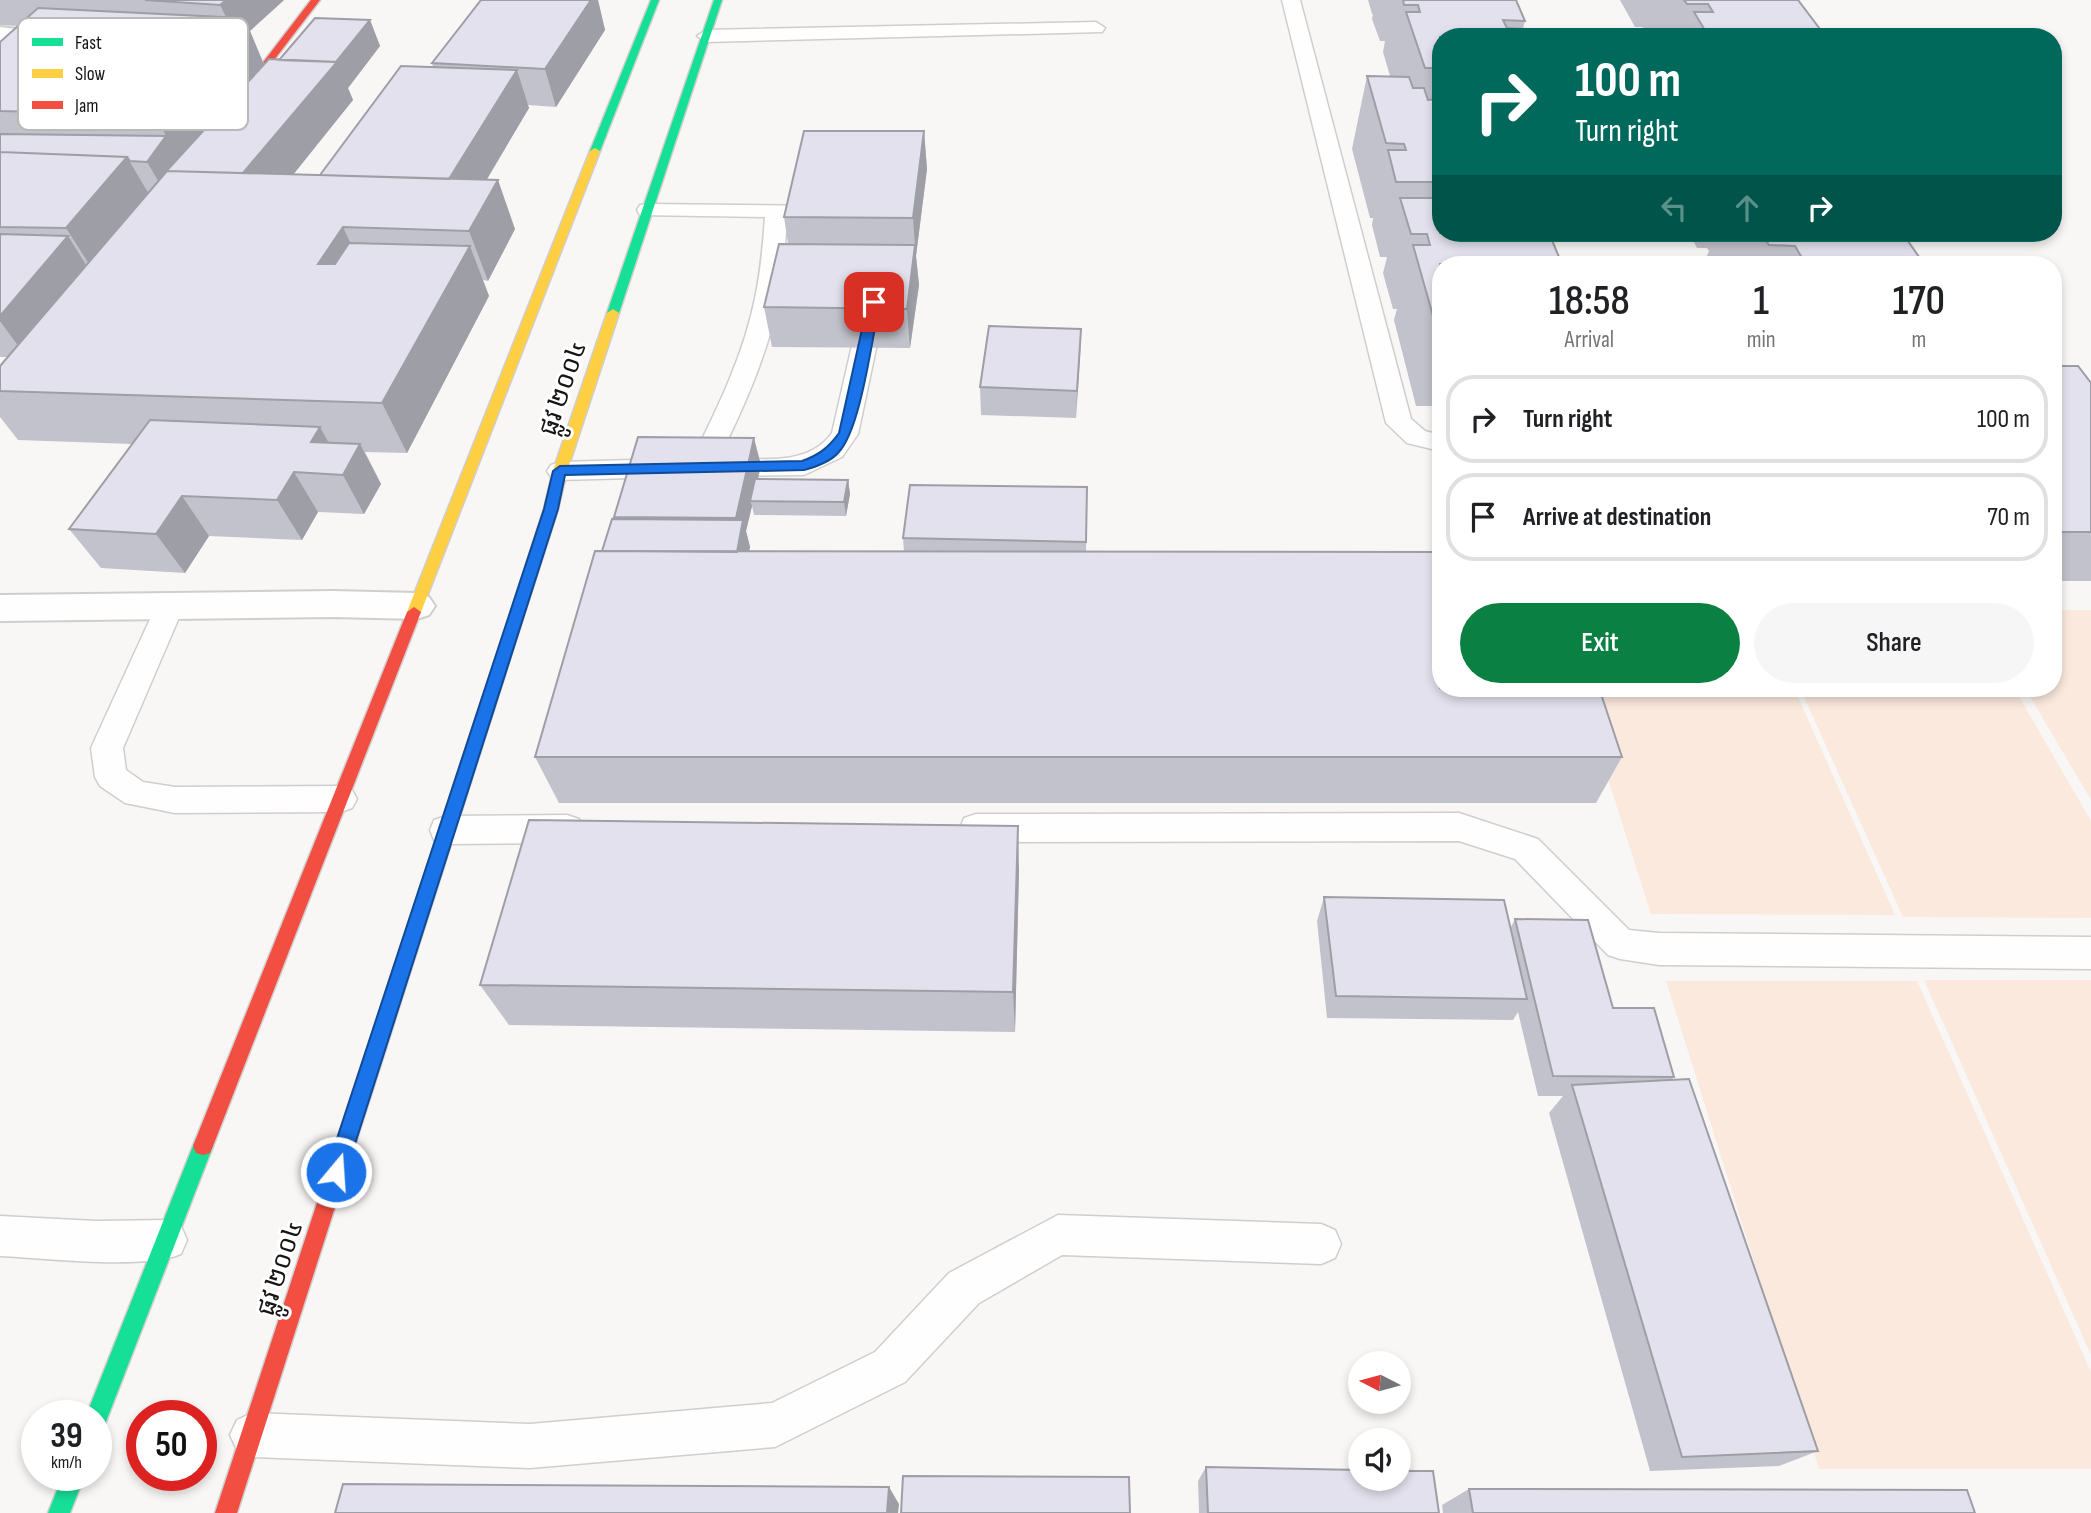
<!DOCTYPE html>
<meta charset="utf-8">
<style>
:root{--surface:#fff;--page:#f6f6f6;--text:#202124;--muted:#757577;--line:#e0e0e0;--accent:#0b8043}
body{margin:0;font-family:"Sofia Sans Condensed","Noto Sans Khmer",sans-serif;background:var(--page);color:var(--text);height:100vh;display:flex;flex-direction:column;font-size:26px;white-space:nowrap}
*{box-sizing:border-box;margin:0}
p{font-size:23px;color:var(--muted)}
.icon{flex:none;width:38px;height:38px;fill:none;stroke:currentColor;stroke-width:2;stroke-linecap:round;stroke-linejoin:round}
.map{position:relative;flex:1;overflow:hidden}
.details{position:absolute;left:1432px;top:256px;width:630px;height:441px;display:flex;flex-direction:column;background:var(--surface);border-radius:28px;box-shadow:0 4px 10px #0003}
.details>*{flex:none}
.banner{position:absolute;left:1432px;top:28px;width:630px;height:214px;border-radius:28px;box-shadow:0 4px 10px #0003;background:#00695c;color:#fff;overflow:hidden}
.needle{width:46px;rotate:276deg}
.buttons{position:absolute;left:1348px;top:1351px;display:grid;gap:14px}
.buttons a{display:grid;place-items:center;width:63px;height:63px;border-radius:50%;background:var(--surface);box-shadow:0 4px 10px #0003;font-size:35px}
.speed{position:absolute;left:21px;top:1400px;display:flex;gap:14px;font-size:35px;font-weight:700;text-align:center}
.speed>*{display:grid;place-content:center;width:91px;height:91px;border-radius:50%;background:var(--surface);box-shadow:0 4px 10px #0003;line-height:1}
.speed small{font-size:18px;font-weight:400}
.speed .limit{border:10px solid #d22;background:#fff;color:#111}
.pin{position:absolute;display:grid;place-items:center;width:60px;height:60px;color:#fff;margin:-30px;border-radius:14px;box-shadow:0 4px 10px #0006}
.me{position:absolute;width:77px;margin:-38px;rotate:18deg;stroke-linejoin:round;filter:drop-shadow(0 0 5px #0008)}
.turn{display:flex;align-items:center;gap:24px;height:147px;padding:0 28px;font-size:32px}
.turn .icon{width:91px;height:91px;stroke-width:2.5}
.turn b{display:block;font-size:49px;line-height:60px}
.lanes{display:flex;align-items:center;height:66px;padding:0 28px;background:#0003;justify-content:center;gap:35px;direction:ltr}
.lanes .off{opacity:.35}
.eta{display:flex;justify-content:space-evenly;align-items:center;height:119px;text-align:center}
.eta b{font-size:42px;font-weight:600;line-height:49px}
.button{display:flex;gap:14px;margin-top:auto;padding:14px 28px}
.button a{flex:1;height:80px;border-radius:42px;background:var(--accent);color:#fff;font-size:28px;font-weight:600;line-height:80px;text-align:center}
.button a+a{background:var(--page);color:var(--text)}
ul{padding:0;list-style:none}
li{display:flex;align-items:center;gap:21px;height:88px;margin:0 14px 10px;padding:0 14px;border:4px solid var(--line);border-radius:28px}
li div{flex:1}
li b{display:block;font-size:26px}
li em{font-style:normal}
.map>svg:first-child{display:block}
.green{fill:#fbe9dd}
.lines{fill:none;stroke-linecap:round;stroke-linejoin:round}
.lane-casing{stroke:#d0cecd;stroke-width:3}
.street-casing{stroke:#d0cecd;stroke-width:4}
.fast-casing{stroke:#d0cecd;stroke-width:3}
.slow-casing{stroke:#d0cecd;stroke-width:3}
.jam-casing{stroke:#d0cecd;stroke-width:3}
.lane{fill:#fefefe;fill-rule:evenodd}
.street{fill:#fefefe;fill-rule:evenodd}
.fast{fill:#16e098;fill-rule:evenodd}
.slow{fill:#ffcf43;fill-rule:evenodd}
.jam{fill:#f24e42;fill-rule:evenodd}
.wall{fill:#c2c2cc}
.shaded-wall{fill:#9e9ea6}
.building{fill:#e2e1ed;stroke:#9e9ea6;stroke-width:2}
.route{fill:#1a73e8;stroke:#114b97;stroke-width:2}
.labels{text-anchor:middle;stroke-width:6;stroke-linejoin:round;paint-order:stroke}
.street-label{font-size:26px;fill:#161514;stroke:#fff}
.key{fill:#fff;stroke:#b9b9b8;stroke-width:2}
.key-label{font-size:19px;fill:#161514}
</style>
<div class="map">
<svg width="2091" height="1513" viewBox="0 0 2091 1513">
<rect width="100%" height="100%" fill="#f9f7f5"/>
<path class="green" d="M2053,610H2091V800L2025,688H2053Z
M1579,688H1794L1895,915L1651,914Z
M1800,688H2014L2091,821V918L1903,917Z
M1924,980H2091V1355Z
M1666,981H1917L2091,1372V1469H1819Z"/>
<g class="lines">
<defs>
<path id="lane" d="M1282,0H1300L1411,419L1425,431L1440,435V451L1407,443L1386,423Z
M1096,22L1105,28L1102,32L706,42L697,36L706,30Z
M648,204L836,206L839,211L836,216L787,217C785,244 784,271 779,297C768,354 744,407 719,458C757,458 807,468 832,433L861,306L865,301H881L885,306L858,434L842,457L804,475L719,476C709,473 702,477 692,474L688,468C715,413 743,358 755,298C761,271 763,244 765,217L640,215L637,210L640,205Z
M670,459L679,462L683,468L679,474L670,477L560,480L551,477L547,471L551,465L560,462Z
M170,595L180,599L184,606L123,748L126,770L143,782L175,787L341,786L352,790L357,799L352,808L341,812L175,813L125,803L100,786L95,777L91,748L156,606L160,599Z
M1459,813L1538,839L1629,930L1659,933L2091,937V969L1659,965L1620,959L1608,955L1515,859L1459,841L976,842L964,838L960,828L964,818L976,814Z
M567,815L579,819L583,829L579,839L567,843L446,844L434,840L430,830L434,820L446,816Z
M1058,1215L1321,1224L1335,1230L1341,1244L1335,1258L1321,1264L1062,1255L979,1303L905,1382L775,1447L530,1468L252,1457L237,1450L230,1435L237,1420L252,1413L530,1424L772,1403L875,1352L949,1273Z
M0,1216L96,1221L167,1220L181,1226L187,1240L181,1254C143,1270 45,1258 0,1256Z"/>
<path id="street" d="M0,27L17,29L20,34L17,39L0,41Z
M333,591L417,593L429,597L435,606L429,615L417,619L333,617L0,621V595Z"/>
<path id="fast" d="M651,0H659L600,151L591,153L590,151Z
M714,0H722L619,313L613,317L609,315L607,313Z
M524,588L531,593L386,1048L383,1054L377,1057L371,1054L368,1048L517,593Z
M203,1137L210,1139L213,1146L107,1419L104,1427L96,1430V1416H86L193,1146L196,1139Z
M63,1475H85L70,1513H48Z"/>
<path id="slow" d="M595,148L600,151L421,612L419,616H409L407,612L590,151Z
M613,309L619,313L567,471L558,509L531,593L524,598L519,597L517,593L544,509L553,471L607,313Z"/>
<path id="jam" d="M311,0H320L241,103H235V99Z
M414,607L421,612L213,1146L210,1153L203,1155L196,1153L193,1146L407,612Z
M377,1039L383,1042L386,1048L237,1513H215L368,1048L371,1042Z"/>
</defs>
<use href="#lane" class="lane-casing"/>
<use href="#street" class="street-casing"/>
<use href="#fast" class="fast-casing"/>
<use href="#slow" class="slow-casing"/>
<use href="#jam" class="jam-casing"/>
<use href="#lane" class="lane"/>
<use href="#street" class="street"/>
<use href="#fast" class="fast"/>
<use href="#slow" class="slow"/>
<use href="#jam" class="jam"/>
</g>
<path class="wall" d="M0,0H284L250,31L264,64L279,60L370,20L380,46L348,88L353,100L293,174L320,175L433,67L432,63L481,0H598L605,30L556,107L528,105L529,108L486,180L515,229L488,281L483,280L489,296L407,453L365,452L381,484L364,514L318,512L302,540L209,536L185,573L101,568L69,529L132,444L18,440L0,417V366L7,357H0V42L18,26L0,25Z
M1368,0H1516L1525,21L1523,28L1440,37V233L1559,257L1557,264H1440V406H1416L1394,320L1397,309H1393L1383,273L1387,257H1380L1372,225L1373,218H1370L1352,149L1367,76H1390L1383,52L1385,41H1380L1372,19L1373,14H1372Z
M1620,0H1798L1826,37H1640L1643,27H1635Z
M924,131L927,169L916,256L919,285L910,348L772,347L764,307L788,244L784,217Z
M1689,233H1889L1888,234L1924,264H1703L1709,251L1707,248H1697Z
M1081,329L1076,418L981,415L980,387Z
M2053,366L2091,383V581H2053Z
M761,465L758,479L848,480L850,494L846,516L754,515L752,506L746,531L750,547L749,552H904L903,538L1087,487L1086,552L1622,757L1596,803H559L535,757L602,551L615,519L614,517Z
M1019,870L1015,1032L509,1025L480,985Z
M1324,897L1511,927L1515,919L1613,1008L1674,1077L1671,1080L1818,1451L1779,1466L1650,1471L1549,1113L1563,1096H1538L1518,1012L1513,1020L1327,1018L1317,921Z
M1206,1467L1439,1513H1199L1198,1481Z
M1469,1489L1975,1513H1443L1442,1505Z"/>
<path class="shaded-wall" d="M226,0H284L250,31L264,65L163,189L147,162L166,136L155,115L232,29L220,5Z
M591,0H598L605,30L556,107L545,69Z
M370,20L380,46L348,88L353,100L257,220L236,181Z
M517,70L529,108L460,225L444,186Z
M924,131L927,169L916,256L919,285L910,348L907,309L915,246L913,218Z
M127,157L150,196L91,267L66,228Z
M498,180L515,229L488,281L469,231Z
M343,227L366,277L318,264Z
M68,236L93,276L27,358L0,321V316Z
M470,246L489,296L407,453L382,403Z
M1081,329L1080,357L1076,418L1077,391Z
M320,427L342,467L311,442Z
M754,438L761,465L753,501H750L752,506L746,531L750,547L740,594L733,567L740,534L736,518Z
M360,444L381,484L364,514L343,475Z
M294,472L318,512L302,540L277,500Z
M848,480L850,494L846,516L844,502Z
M182,496L209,536L185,573L156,534Z
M1018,826L1019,870L1015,1032L1013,992Z
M889,1487L899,1504L898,1513H887Z"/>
<path class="building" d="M145,0H226L220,5Z
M481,0H591L545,69L432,63Z
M1403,0H1516L1525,21L1503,20L1507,28L1527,29L1531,37H1440V68H1425L1406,12H1420L1418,5H1404Z
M1684,0H1798L1826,37H1777L1774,33H1762L1765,37H1709L1694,12H1713L1708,4H1687Z
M38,8L242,18L155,115L0,111V42Z
M315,18L370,20L336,62L279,60Z
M269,59L337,62L243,173L167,171L160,178Z
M401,66L517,70L449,179L320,175Z
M1367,76L1409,77L1413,88H1424L1428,100L1439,99L1435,90H1440V167H1438L1440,173V182H1396L1388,150H1406L1404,144L1386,143Z
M804,131H924L913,218L784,217Z
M0,134L166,136L147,162L130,161L127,157L0,152Z
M0,152L127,157L66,228L0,227Z
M167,171L498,180L469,231L343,227L318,264H335L349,243L470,246L382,403L0,391V366Z
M1400,198H1440V233H1549L1559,257H1533L1536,264H1440V330H1437L1413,245H1430L1427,234H1411Z
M1761,233H1885V234H1903L1924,264H1781L1777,257L1802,258L1795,246L1769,245Z
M0,234L68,236L0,316Z
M779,244L915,245L907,309L764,307Z
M989,326L1081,329L1077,391L980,387Z
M2053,366H2078L2091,383V532H2053Z
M150,420L320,427L311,442L360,444L343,475L294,472L277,500L182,496L156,534L69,529Z
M638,437L754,438L736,518L614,517Z
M755,479L848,480L844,502L750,501Z
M910,485L1087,487L1086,542L903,538Z
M612,519L743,520L737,552L602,551Z
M595,551L1440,552V688H1599L1622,757H535Z
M529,820L1018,826L1013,992L480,985Z
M1324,897L1504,900L1527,999L1336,996Z
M1515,919L1588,920L1613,1008H1654L1674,1077L1553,1076Z
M1689,1079L1818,1451L1682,1457L1572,1085Z
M1206,1467L1360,1470V1479H1398V1471H1433L1439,1513H1208Z
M903,1476L1129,1477L1130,1513H901Z
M343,1484L889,1487L887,1513H335Z
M1469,1489L1967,1490L1975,1513H1473Z"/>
<path class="route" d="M874,298L880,302C872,337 861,430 838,453C830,462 815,467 804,470L565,475L558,509L346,1172L343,1179L336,1181L329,1179L326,1172L544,509L553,471L560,466L802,461C819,455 828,448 839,433L868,302Z"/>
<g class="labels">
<g class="street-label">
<text transform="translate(562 388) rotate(-71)" y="9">ផ្លូវ ២០០៤</text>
<text transform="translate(279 1268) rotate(-72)" y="9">ផ្លូវ ២០០៤</text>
</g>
</g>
<rect x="18" y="18" width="230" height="112" rx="10" class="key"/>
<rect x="32" y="38" width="31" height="8" fill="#16e098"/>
<rect x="32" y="69" width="31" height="9" fill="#ffcf43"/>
<rect x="32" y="101" width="31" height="8" fill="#f24e42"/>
<g class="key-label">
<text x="75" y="49">Fast</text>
<text x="75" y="80">Slow</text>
<text x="75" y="112">Jam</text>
</g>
</svg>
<div class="buttons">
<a><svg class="needle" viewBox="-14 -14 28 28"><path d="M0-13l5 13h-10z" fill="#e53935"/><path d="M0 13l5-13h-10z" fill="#757577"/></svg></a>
<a><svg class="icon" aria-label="sound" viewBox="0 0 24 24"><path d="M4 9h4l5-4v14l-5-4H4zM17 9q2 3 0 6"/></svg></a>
</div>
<div class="speed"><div>39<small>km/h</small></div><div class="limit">50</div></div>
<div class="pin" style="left:874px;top:302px;background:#d93025"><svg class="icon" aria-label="arrive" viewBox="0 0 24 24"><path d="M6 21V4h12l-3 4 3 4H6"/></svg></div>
<svg class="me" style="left:336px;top:1172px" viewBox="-20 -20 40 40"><circle r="17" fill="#1a73e8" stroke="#fff" stroke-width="3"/><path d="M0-11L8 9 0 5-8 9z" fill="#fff"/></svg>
<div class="banner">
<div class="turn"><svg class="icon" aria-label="right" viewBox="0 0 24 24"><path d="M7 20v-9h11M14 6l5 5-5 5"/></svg><div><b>100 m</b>Turn right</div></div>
<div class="lanes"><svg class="icon off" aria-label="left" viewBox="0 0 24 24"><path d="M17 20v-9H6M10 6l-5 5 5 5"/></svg><svg class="icon off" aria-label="ahead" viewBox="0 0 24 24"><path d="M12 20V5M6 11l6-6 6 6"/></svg><svg class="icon" aria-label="right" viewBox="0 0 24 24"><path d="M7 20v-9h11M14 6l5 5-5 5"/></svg></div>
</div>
<section class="details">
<div class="eta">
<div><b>18:58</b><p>Arrival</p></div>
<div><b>1</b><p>min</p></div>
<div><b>170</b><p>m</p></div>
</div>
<ul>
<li><svg class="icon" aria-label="right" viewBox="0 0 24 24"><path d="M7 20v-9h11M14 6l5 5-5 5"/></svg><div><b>Turn right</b></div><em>100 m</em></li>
<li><svg class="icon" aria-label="arrive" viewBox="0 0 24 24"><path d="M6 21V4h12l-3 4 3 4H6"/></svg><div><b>Arrive at destination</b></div><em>70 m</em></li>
</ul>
<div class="button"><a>Exit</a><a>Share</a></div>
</section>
</div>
